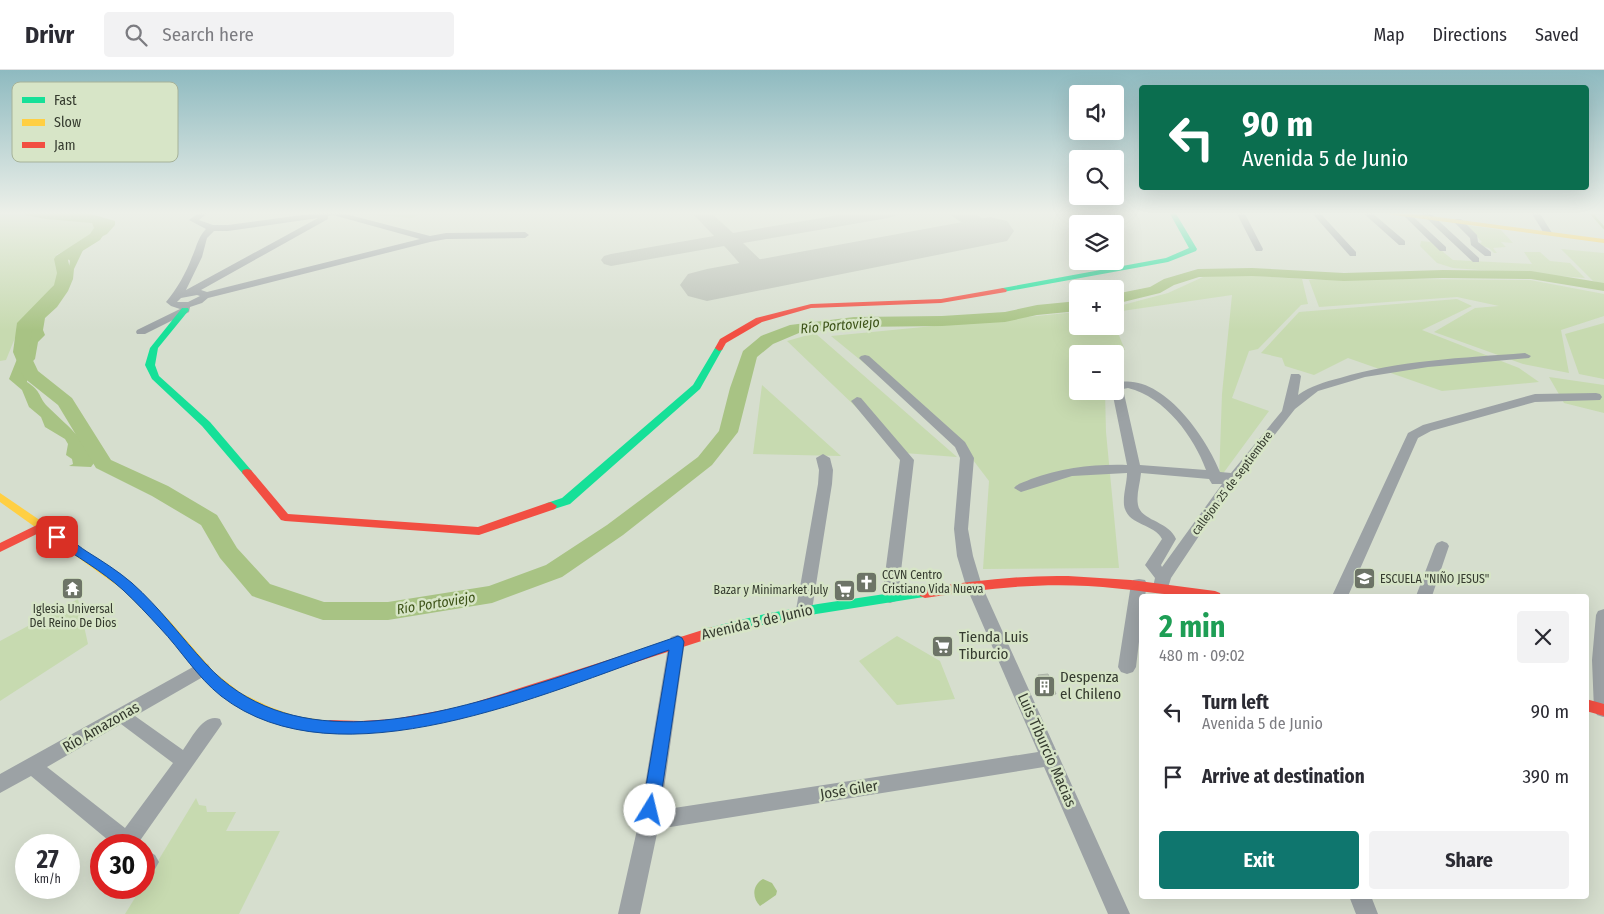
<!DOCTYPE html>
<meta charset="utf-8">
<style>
:root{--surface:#fff;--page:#f2f2f3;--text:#2b2b33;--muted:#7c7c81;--line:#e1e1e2;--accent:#0f766e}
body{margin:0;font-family:"Fira Sans Condensed",sans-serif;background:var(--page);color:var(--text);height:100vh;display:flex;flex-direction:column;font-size:19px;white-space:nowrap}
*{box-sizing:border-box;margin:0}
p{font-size:16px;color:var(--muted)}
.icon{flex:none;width:28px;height:28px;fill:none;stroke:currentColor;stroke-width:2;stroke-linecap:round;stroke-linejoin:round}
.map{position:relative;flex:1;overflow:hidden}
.drawer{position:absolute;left:1139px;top:524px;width:450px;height:305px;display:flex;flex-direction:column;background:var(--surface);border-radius:5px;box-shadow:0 5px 20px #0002}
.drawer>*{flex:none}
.banner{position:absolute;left:1139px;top:15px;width:450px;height:105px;border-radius:5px;box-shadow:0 5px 20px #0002;background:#0b6e4f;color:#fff;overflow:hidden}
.fabs{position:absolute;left:1069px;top:15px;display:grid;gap:10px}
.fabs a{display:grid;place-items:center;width:55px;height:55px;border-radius:5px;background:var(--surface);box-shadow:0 5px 20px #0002;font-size:25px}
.speed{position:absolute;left:15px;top:764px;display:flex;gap:10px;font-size:25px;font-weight:700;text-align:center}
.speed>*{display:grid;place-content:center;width:65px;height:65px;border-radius:50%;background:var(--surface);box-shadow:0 5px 20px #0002;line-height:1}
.speed small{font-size:12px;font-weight:400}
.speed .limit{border:8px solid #d22;background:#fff;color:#111}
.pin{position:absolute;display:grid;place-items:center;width:42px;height:42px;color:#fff;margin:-21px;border-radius:10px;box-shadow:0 2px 8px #0006}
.me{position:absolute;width:55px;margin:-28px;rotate:9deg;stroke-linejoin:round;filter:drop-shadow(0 0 4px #0008)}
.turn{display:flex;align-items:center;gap:18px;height:105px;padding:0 20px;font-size:22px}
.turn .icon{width:65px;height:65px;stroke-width:2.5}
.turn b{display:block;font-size:35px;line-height:42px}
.round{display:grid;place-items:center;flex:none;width:52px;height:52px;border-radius:5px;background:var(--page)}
.headline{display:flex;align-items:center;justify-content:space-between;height:85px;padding:0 20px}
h1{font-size:30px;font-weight:700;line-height:38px;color:#1e9e55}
.button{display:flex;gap:10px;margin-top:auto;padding:10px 20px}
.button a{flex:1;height:58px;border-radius:5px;background:var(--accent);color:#fff;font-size:20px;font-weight:700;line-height:58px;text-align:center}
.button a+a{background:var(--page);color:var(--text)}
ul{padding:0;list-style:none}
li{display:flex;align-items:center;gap:15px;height:65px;padding:0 20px}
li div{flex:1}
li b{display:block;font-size:19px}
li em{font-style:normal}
header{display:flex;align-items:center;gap:30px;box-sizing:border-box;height:70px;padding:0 25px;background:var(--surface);border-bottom:1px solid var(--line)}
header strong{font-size:24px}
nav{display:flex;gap:28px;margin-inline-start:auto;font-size:18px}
.search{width:350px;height:45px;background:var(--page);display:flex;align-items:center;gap:12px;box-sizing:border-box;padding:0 18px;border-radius:5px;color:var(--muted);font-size:19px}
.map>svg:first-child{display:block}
.green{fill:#c7dab0}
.water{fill:#a8c384}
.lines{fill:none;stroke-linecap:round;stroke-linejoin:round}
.stream{stroke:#a8c384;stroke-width:2.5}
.river{fill:#a8c384;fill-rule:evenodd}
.taxiway{fill:#bac0b6;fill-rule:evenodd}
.runway{fill:#bac0b6;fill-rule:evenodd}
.building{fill:#b9bfb2;stroke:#acb3a6}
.street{fill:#9ca2a5;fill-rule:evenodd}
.fast{fill:#16e098;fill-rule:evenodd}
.slow{fill:#ffcf43;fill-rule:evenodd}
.jam{fill:#f24e42;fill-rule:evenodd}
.route{fill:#1a73e8;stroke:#114b97}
.labels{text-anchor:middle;stroke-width:5;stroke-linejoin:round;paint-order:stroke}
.street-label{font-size:12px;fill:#353b2f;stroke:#d7e5c7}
.poi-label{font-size:12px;fill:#353b2f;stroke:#d7e5c7;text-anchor:start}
.water-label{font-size:14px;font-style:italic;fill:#3d5318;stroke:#d7e5c7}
.near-street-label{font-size:15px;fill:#353b2f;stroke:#d7e5c7}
.near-poi-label{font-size:15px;fill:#353b2f;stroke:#d7e5c7;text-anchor:start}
.key{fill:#d7e5c7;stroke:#a6b299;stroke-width:1}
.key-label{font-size:14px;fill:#353b2f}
</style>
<header>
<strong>Drivr</strong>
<div class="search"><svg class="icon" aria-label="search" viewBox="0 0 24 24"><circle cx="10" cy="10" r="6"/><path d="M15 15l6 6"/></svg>Search here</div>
<nav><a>Map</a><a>Directions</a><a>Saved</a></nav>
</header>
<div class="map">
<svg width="1604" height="844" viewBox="0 0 1604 844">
<rect width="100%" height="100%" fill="#d6dece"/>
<path class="green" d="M0,142C33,142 69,144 100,156L84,171L56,185L64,202L42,230L29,242L17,263L6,290L0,291Z
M355,142H423L412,148L354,143Z
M1466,155L1501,160L1513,173L1501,172L1506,177L1493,178L1497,183H1494L1489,178L1481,176L1480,173L1482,172Z
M1421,171L1431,172L1453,190L1532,194L1524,182H1540L1550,191L1570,193L1585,208L1453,198L1437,193L1420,176Z
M1561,179L1604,183V214L1593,211Z
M1239,205L1302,209L1308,234L1301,235L1258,279L1249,281L1232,328L1269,341L1219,409L1222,324L1232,225L1122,241L1115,237L1168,223L1203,207Z
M1406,209L1530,210L1604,224V246L1561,260L1569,303L1523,294L1434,262L1475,238L1499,236L1457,227L1319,237L1309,210Z
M1457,229L1472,236L1422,260L1519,298L1539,312L1442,321L1348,288L1314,305L1285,296L1282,288L1261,283L1299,242Z
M1077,242L1078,256H1115L1125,280L1096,282V284H1078V321H1105L1106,362L1119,498L983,499L989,411L957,369L831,266Z
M1604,253V309L1579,304L1565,264Z
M815,263L957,387L904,383L787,271Z
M1549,307L1604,315V343L1564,333Z
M762,315L841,386L753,384Z
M78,529L88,574L0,631V571Z
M897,566L940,591L955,629L897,635L859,591Z
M196,728L199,735L206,736L207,742H236L226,761H280L239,844H125L141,818H144V814Z"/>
<path class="water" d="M35,142H84L115,151V155L107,164L89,173L84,178L74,199L73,209L68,221L57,237L45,248L43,260L45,265L38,272L35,289L32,292L27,304V312C42,322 38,326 47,336C65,354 85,368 94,393L91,397L69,396L73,394L72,389L66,385L68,374L65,369L45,357L41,347L29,337L22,320L9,309L17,289L25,280L33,249L42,240L39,236C55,224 67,212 70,191L68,188L77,177L104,161L106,157L93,151L53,148L48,144Z
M763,809L772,813L777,821L776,825L760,836C752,828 752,815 763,809Z"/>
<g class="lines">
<path class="stream" d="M1590,142L1604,158"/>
<path class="river" d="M23,142L96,146L101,147L108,158L100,170L68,190L71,203L68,216L33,254L29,282L38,301L72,328L111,390L168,416L217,445L237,478L270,514L324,532H388L489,516L546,495L607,455L698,387L719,361L730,318L743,281L761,266L790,255L854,247L942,246L1005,242L1037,235L1078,231V241L1037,245L1005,252L942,256L854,257L799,263L773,274L757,287L738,362L712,395L623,465L562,507L492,533L388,550H323L252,526L220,488L201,455L152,426L96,398L58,335L24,308L13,282L17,253L54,215L57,203L54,189L56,186L90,164L94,158L92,153L46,149L25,145Z
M1252,198L1344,203L1443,200L1531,201L1604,213V221L1531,209L1443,208L1344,211L1252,206L1199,207L1174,215L1160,223L1115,234V224L1150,217L1164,209L1198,199Z"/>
<path class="taxiway" d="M691,142H710L733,163L857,142H897L895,146L888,148L743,173L775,204L772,209C752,213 737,189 724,176L611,196L604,194L601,190L604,186L611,184L714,166Z
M950,142H972L997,157L1000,161L997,165C981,169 965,154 952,146Z"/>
<path class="runway" d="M990,147L1007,151L1014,161L1007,171L707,231L688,226L680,215L688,204L707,199Z"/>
</g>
<path class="building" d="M1048,604L1056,624L1039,625L1035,614H1042L1038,605Z"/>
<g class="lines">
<path class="street" d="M200,142H209L199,150L213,155H228L324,142H338L430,166L446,163L525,162L529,165L525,168L446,169L430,172L208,228L202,233L190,237L189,242L145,264H137L136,262L137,260L180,239L171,236L166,232C177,219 186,203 192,187C197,176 198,167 206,159L189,150ZM333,145L420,169L207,222L201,220L328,149V146ZM318,148L186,220L202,187L207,168L214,161H228ZM197,225L200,226L188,232H177L181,228Z
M1236,142H1244L1263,179L1262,181H1256L1255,179Z
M1311,142H1319L1356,182V186H1350Z
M1362,142H1371L1405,171V175H1399Z
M1400,142H1408L1446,177V181H1440Z
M1423,142H1429L1479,188V192H1473L1423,145Z
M1531,142H1539L1552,163L1551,165H1545Z
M1455,149H1461L1477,165L1478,172L1491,182V186H1485L1471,175L1470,168L1455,153Z
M1525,283L1531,286L1529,288L1428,297L1365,307L1318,321L1295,339L1221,433L1171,508L1167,521L1161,522L1155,521L1153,517L1155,508L1145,495L1162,469C1154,453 1127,456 1124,435C1123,424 1127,413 1127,403L1072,406L1021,422L1014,418C1018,413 1025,412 1031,409C1062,398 1094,394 1127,395L1112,321H1115V308L1119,309L1121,312C1164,306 1206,367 1220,402L1231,403L1282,341L1291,304H1299L1301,306L1298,325C1311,316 1324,312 1340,308C1399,290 1463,288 1525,283ZM1128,318C1165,327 1194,367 1206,400L1140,395L1123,319ZM1141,403L1209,409L1212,414H1222L1162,497L1161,495L1176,469C1169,451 1141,451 1138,435C1136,425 1140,414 1141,403Z
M865,285L869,286L965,372L974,388L968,459L973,486L982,516L1130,844H1108L1044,697L658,759L640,844H618L639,751L669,571L671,567L677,565L683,567L685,571L661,740L1038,682L966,516L957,486L954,459L960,388L955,377L861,290L859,288L861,286Z
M1596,323L1600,324L1602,327L1600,330L1535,332L1431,361L1418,368L1348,526H1332L1408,363L1423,355L1535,324Z
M857,327L861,328L914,390L898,527L896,531L890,533L884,531L882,527L900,390L851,331Z
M823,384L830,388L833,400L832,414L812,540L810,544L804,546L798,544L796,540L818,414L819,400L816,388Z
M1442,471L1447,473L1449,476L1432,526H1416L1435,476L1437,473Z
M1139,509L1145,510L1147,514L1145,526H1141V555L1136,597L1133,602L1127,604L1121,602L1118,597L1131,514L1133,510Z
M1604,539V647H1603L1597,645L1594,640L1592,590L1596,545L1598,541Z
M202,592L208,594L211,599L208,604L135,646L183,680C192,668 203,643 220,649L222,654L139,772L140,775H114L31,706L0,723V704ZM121,654L173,693L125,758L47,697Z
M144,779L155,785L159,792L155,799L148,802L144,800Z
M1349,826H1371L1378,844H1356Z"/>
<path class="fast" d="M1169,142H1175L1197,179L1196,181L1168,192L1003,222L999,220L1003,218L1166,188L1189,178Z
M182,238H188L189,240L158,278L155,295L159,306L210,352L251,400L252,402L251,404H243L202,356L152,309L145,295L150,278Z
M719,275L723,278L700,319L570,434L551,440L547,439L545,436L547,433L562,428L693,315L715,278Z
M925,518L930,520L931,523L930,526L791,548L712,567L707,566L705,562L707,558L712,557L765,544L818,534Z"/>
<path class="slow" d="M1383,142H1400L1604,169V173L1386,144Z
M0,423L132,513L169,550L214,602L241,623L270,637L296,646L335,652L338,656L335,660L330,662L296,658L260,646L231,631L204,610L159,556L122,519L0,432Z"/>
<path class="jam" d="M1003,218L1007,220L1006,222L941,233L811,238L762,252L726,273L722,280L719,281L715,278L720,269L756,248L811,234L941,229Z
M247,399L251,400L288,444L478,457L547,433L551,432L557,436L555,439L479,465L285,451L281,450L243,404L242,402L243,400Z
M41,453L47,457L45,460L0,482V473Z
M1068,506L1131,510L1215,521L1220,523L1221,526C1177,529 1133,518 1088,516C1033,513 980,519 925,528L920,526L919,523L920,520L925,518C973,511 1020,505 1068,506Z
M712,557L717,558L719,562L717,566L460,649L394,661L361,663L325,660L322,656L325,652L330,650L361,651L394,649L460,637Z
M1586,629L1604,634V646L1586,641Z"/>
</g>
<linearGradient id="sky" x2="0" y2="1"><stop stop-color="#8ebac0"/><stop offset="0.55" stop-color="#edf0e9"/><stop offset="1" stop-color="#edf0e9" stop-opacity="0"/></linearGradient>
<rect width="1604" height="260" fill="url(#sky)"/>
<path class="route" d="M57,463C67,466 77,475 86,481C102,491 118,501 132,513C160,538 181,567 206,594C286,682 416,651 515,621C568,605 620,586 673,568L678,566L682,568L684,572L659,740L656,746L650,748L644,746L642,740L669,580C547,622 338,717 221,626C197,607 181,580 160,558C148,545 136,532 123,520C102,501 76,486 52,470L51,467L52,465Z"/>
<defs>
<symbol id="university-square" viewBox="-11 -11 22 22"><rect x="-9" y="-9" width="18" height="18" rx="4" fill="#6d7467" stroke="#d7e5c7"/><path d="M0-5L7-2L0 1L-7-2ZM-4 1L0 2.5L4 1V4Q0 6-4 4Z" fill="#fff"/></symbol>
<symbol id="church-square" viewBox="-11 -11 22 22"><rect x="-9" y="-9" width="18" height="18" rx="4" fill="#6d7467" stroke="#d7e5c7"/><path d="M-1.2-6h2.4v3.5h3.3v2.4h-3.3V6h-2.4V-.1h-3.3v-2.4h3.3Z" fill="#fff"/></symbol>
<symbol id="temple-square" viewBox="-11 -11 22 22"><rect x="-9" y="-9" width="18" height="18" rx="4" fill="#6d7467" stroke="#d7e5c7"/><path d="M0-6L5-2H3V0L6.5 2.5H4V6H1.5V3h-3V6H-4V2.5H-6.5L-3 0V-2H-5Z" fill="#fff"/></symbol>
<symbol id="supermarket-square" viewBox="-11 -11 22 22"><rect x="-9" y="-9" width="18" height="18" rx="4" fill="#6d7467" stroke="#d7e5c7"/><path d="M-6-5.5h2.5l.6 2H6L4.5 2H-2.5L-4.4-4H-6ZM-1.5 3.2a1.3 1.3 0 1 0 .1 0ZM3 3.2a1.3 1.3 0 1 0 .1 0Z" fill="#fff"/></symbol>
<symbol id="building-square" viewBox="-11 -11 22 22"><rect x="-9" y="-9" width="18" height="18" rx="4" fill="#6d7467" stroke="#d7e5c7"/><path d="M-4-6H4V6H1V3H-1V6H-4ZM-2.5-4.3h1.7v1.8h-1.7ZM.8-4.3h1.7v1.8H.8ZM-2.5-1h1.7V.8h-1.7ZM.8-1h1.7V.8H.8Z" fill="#fff"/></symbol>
</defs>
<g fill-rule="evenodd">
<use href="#university-square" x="1352" y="496" width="25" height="25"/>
<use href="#church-square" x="854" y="500" width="25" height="25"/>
<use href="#temple-square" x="60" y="506" width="25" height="25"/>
<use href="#supermarket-square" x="832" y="508" width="25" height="25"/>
<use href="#supermarket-square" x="930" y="564" width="25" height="25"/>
<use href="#building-square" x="1032" y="604" width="25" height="25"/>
</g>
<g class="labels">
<g class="street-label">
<text transform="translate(1232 413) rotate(-53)" y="4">callejon 25 de septiembre</text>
</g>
<g class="poi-label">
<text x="882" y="509">CCVN Centro<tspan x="882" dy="14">Cristiano Vida Nueva</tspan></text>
<text x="1380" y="513">ESCUELA "NIÑO JESUS"</text>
<text x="828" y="524" text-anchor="end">Bazar y Minimarket July</text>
<text x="73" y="543" text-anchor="middle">Iglesia Universal<tspan x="73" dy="14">Del Reino De Dios</tspan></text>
</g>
<g class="water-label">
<text transform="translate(840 255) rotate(-5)" y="5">Río Portoviejo</text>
<text transform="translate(436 533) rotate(-9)" y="5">Río Portoviejo</text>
</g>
<g class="near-street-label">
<text transform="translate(757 552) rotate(-13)" y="5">Avenida 5 de Junio</text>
<text transform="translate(101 657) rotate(-30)" y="5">Río Amazonas</text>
<text transform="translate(1047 680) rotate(66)" y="5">Luis Tiburcio Macias</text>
<text transform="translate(849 720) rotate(-9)" y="5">José Giler</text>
</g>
<g class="near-poi-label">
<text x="959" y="572">Tienda Luis<tspan x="959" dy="17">Tiburcio</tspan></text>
<text x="1060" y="612">Despenza<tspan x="1060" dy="17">el Chileno</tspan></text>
</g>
</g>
<rect x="12" y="12" width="166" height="80" rx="8" class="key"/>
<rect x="22" y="27" width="23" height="6" fill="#16e098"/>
<rect x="22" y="49" width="23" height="7" fill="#ffcf43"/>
<rect x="22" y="72" width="23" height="6" fill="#f24e42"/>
<g class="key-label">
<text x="54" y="35">Fast</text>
<text x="54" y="57">Slow</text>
<text x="54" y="80">Jam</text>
</g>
</svg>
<div class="fabs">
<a><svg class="icon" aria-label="sound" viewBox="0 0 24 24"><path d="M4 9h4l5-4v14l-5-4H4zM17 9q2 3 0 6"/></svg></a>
<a><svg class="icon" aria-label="search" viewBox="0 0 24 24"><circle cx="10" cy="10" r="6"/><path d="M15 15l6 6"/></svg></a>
<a><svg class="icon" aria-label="layers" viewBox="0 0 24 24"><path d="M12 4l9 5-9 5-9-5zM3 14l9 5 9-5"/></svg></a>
<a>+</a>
<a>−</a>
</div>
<div class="speed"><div>27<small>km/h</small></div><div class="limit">30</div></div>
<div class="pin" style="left:57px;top:467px;background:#d93025"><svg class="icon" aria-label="arrive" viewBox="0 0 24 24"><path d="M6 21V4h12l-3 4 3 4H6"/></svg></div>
<svg class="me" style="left:650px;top:740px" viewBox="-20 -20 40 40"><circle r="19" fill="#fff"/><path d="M0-13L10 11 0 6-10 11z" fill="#1a73e8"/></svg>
<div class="banner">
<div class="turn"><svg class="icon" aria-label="left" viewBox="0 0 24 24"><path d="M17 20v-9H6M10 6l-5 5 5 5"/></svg><div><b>90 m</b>Avenida 5 de Junio</div></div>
</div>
<section class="drawer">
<div class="headline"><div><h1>2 min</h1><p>480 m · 09:02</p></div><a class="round"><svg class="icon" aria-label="close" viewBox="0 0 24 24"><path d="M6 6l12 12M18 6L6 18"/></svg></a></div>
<ul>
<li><svg class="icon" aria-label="left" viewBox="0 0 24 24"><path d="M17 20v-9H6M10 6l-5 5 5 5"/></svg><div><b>Turn left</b><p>Avenida 5 de Junio</p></div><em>90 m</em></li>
<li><svg class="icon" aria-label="arrive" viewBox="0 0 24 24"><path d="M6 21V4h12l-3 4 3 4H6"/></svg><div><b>Arrive at destination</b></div><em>390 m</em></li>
</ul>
<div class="button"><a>Exit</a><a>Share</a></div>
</section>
</div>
